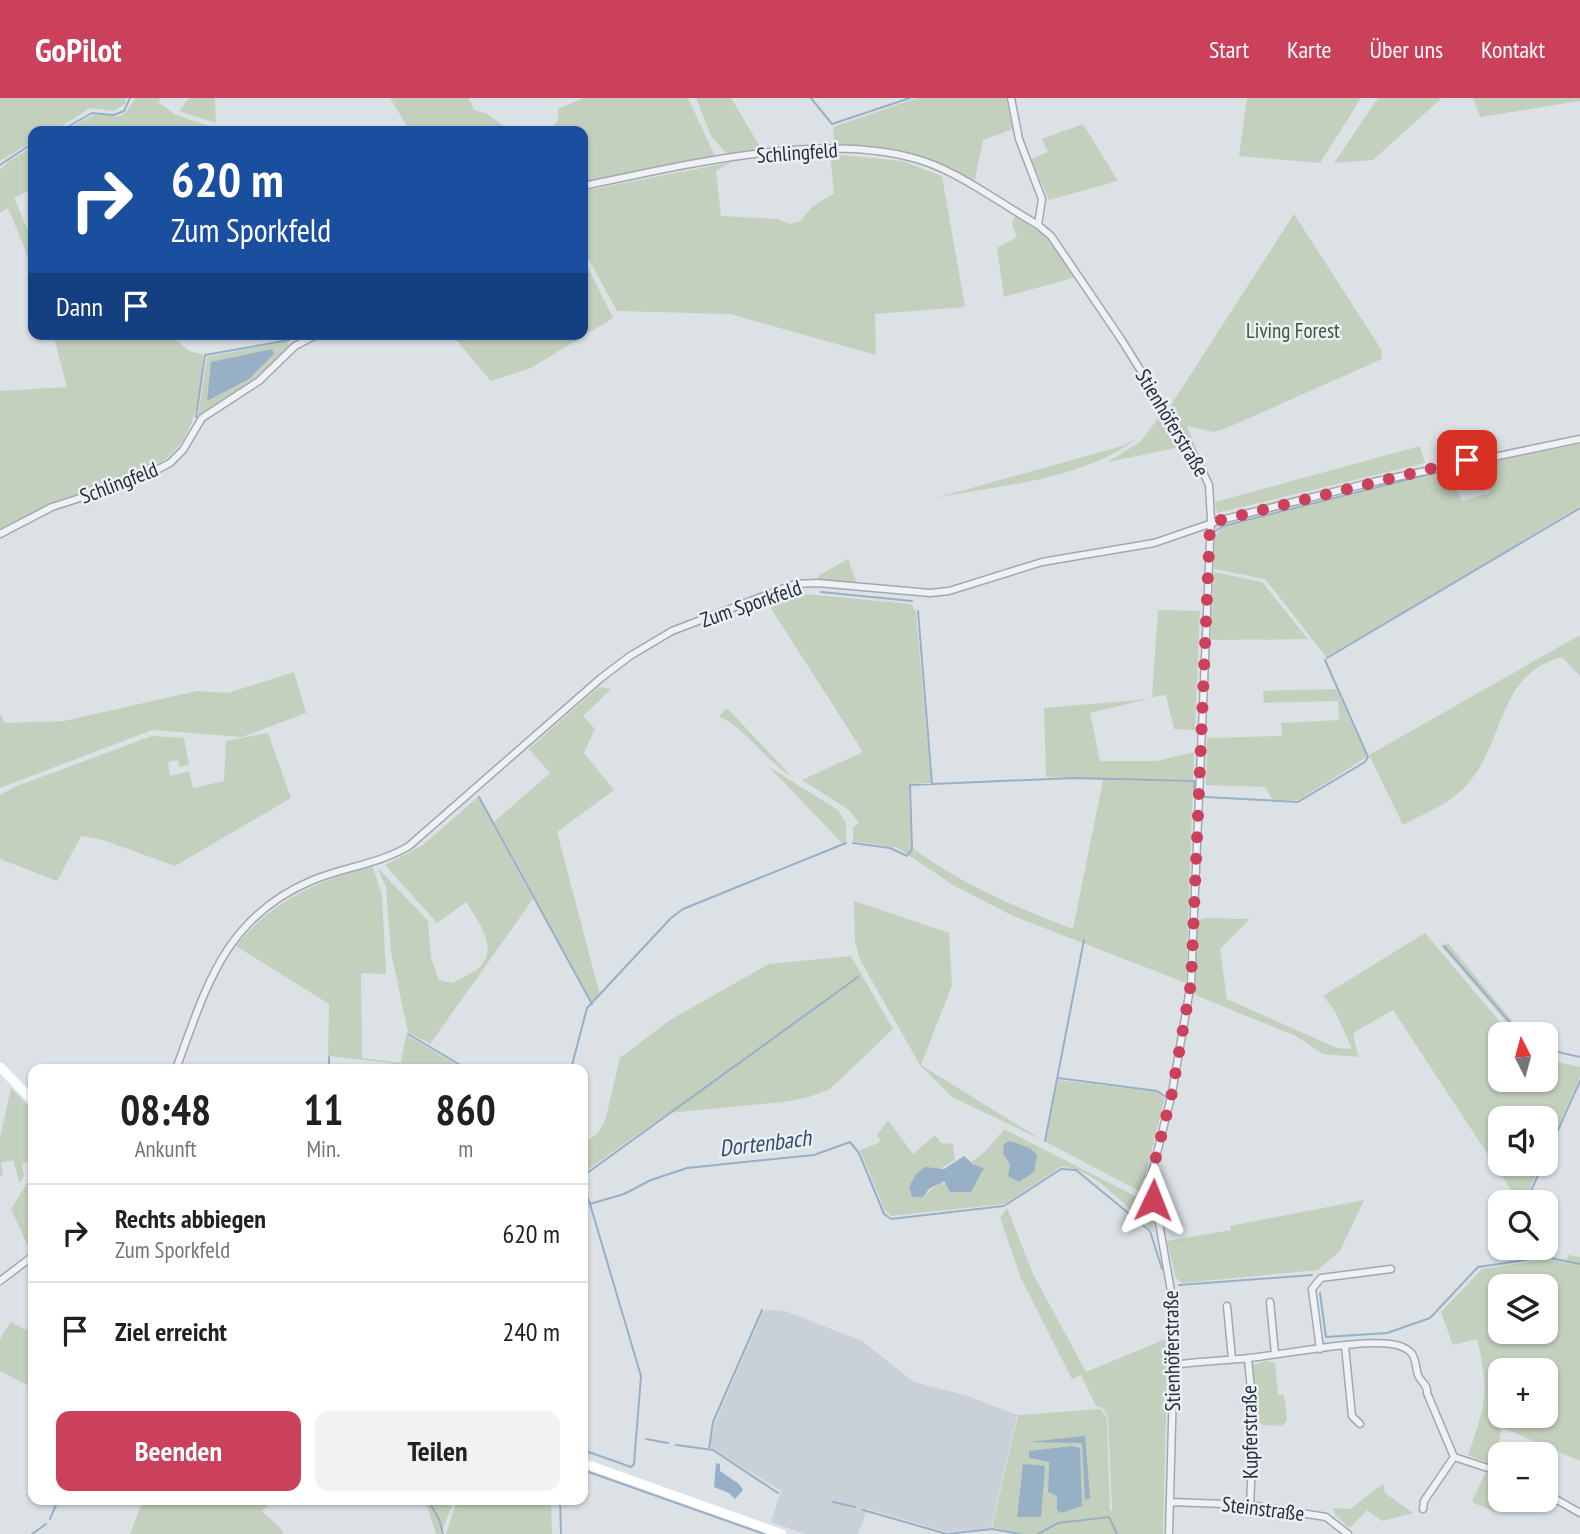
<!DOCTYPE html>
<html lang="de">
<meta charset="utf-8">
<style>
:root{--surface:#fff;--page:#f2f2f2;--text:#202124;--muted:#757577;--line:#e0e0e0;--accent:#cb415c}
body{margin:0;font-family:"PT Sans Narrow",sans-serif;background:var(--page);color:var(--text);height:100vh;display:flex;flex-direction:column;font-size:26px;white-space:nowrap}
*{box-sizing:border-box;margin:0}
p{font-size:23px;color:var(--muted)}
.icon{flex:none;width:38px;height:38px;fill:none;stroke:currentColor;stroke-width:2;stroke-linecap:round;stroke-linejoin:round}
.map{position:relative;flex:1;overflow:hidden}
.details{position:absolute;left:28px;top:966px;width:560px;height:441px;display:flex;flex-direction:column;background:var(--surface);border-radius:14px;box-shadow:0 2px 5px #0004}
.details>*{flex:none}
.top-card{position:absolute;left:28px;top:28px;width:560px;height:214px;border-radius:14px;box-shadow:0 2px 5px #0004;background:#1a4fa0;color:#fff;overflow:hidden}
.needle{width:46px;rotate:354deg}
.fabs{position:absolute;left:1488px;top:924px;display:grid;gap:14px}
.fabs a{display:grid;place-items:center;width:70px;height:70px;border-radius:14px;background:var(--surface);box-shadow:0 2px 5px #0004;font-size:35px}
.pin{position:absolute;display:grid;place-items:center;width:60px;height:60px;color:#fff;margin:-30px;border-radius:14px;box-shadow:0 4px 10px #0006}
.me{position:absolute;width:77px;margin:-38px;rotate:2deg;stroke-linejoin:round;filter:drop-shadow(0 0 5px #0008)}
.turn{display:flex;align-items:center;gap:24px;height:147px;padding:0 28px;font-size:32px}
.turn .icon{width:91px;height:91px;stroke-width:2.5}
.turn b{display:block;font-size:49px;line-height:60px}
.then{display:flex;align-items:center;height:66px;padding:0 28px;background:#0003;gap:14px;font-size:26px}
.eta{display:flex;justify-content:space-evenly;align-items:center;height:119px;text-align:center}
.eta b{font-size:42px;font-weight:700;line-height:49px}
.button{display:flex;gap:14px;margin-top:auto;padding:14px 28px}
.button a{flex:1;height:80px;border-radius:14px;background:var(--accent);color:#fff;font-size:28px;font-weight:700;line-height:80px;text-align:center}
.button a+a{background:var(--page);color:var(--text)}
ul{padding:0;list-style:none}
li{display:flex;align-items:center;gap:21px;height:98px;padding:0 28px;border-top:2px solid var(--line)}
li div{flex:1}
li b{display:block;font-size:26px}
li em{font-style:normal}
header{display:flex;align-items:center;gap:42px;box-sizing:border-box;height:98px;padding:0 35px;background:var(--accent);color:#fff}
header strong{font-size:33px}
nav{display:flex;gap:38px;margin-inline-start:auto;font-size:24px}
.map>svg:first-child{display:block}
.built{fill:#cad0d8}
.green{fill:#c3d0be;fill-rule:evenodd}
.water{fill:#97b0c6}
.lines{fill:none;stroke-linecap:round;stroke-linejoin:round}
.stream{stroke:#97b0c6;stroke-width:2}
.street-casing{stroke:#a2a8b0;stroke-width:9}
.street{stroke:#eff1f5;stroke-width:6}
.secondary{stroke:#fff;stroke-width:9}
.route{stroke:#cb415c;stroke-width:12;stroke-dasharray:0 21.6}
.labels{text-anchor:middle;stroke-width:5;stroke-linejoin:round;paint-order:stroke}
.street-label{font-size:21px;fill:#262f3c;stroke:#eceff4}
.park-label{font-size:21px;fill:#3c5834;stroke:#eceff4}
.water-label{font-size:23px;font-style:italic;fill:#31506f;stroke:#eceff4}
</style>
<header>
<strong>GoPilot</strong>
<nav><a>Start</a><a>Karte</a><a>Über uns</a><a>Kontakt</a></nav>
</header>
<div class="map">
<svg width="1580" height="1436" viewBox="0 0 1580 1436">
<rect width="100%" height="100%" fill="#dce1e6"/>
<path class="built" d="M764,1212L785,1213L862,1243L914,1284L968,1298L1017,1317L991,1430L947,1434L867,1411L858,1436H805L771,1424L781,1393L710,1349L714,1327Z"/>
<path class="green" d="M0,0H126L125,6L114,13L90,10L54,33H33V43L0,63Z
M135,0H161L158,4L176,17L209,28L192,33H65C74,28 85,20 95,17C116,11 117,33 135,0Z
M189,0H215L216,25L179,13Z
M390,0H469L474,12L487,16L511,33H410Z
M583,0H688L714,56L712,60L583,85V33H549L558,22V11Z
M696,0H731L762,52L728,57L711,38Z
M917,0H1006L1013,31L983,42L974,86L919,57L835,48L833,29Z
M1247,0H1361L1320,65L1239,58Z
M1378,0H1442L1373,62L1334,65Z
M1473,0H1580V3L1480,19Z
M1083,26L1118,83L1049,102L1031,61L1048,54L1042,41Z
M33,48V90L14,100L33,144V171L8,110L0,115V72C9,60 22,57 33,48Z
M830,56L902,63L942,78L965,209L875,216L876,257L730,216L617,213L583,151V93L732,64L716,73L721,118L777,121L790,126L800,123L812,109L834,95Z
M1294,116L1381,251L1382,261L1229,329L1214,334L1187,328L1201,362L1169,310Z
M1015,118L1047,139L1076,179L1004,199L997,150L1017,139L1012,126Z
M583,159L613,220L531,270L491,283L456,242L464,236H583Z
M53,236H168L191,254L203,256C198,370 158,370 64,402C41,410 22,425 0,432V293L67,289Z
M287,243L289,249L259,278L198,318L207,259ZM272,251L208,303L211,265Z
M1160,318L1167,319L1185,348L1108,364L1140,344Z
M1136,341C1082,382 1001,387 936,400L1122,348Z
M1580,346V408L1327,560L1265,481L1214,471L1215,438L1222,429L1447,373L1462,403L1490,395L1478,366Z
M1420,348L1425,365L1217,415L1215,404Z
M848,461L857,486L818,482V478Z
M1214,474L1262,484L1308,541L1211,542Z
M784,494L911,506L916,514L931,685L909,686L911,749C959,785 1017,810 1073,831L1103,682L1193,684L1186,885L1011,817L953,787L898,750L853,743V729L859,725L849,712L802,682L863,654L765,501Z
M1158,512L1200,513L1195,632L1174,631L1166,597L1152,599Z
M1580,537V578L1562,559C1498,576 1506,639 1470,683C1453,705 1427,714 1403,727L1369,657Z
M294,574L306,615L242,639L152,632L0,690V616L5,625L64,623L197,593L228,595Z
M599,589L611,591L583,618L595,631L584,655L614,692L557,734L600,897L592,904L494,724L550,675L529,651Z
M1336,591L1367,659L1299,702H1273L1265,689L1206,687L1207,640L1282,638L1281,625L1339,622L1338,603L1264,605L1263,593Z
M1149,601L1090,615L1100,663H1156L1194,654L1193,682L1046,679L1044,610Z
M727,610L791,678C764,661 746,631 719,618Z
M268,635L291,700L175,768L103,742L81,738L57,783L0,761V697L17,688L152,638L184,640L189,667L180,669L178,662L168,664L170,678L189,673L193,690L224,683L226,643Z
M769,669L838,712L846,725V743L842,745Z
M478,699L533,801L430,946L408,934L391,854L386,789L377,769L428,823L431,860L439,882L452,885C459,881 469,877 476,872C502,852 478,824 466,804L437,825L385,767L423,747Z
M373,769L382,798L386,876L361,875L362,960L401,965L406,937L464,971C418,971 374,962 328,958L329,906L236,848C270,805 319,780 373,769Z
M854,803L949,835L952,887L921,967L1045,1044L1058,982L1157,994L1165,1000L1145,1078L1146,1093L1143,1095L1046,1044L952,999L920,967L860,862L855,844Z
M1207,820L1250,821L1220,851L1227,901L1337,950L1352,951L1335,913L1323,898L1425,835L1510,936H1500V982H1545V961L1580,969V979L1545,1057V1020H1500V1066H1541L1524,1103L1519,1104L1393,912L1353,935L1358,959L1323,956L1296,938L1195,897L1198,822Z
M1448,845L1523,936H1517L1441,848Z
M851,858L893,931L830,991L809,999L783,1004L668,1015L583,1075V1046L597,1036L605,1023L620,960L670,922L769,866Z
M11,990L33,1013V1062L22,1066L24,1077L20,1086L13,1062L1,1065L3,1077L0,1079V1040Z
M888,1022L913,1056L935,1037L941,1045L953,1046L955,1062L909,1089L912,1099H923L940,1084L947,1086L974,1067L971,1064L986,1053L1004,1031L1143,1102L1149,1108L1155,1135C1131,1115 1093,1067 1061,1069L1004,1106L891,1118L885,1113L860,1052L881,1044L877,1037Z
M33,1076V1150L30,1153L11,1111Z
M1364,1102L1340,1153L1318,1172L1182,1185L1176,1180L1167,1143L1231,1132L1230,1128Z
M1007,1110L1033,1176L1086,1274L1168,1240L1163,1436H1015L992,1429L1018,1317L1101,1311L1107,1321L1110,1414L1112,1411L1108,1320L1103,1310L1096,1308L1081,1277L1072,1281L1021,1180L1000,1120ZM1071,1348L1057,1412V1398L1048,1394L1049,1364L1030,1360L1029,1353Z
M1568,1157L1580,1159V1363L1501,1329L1496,1369L1468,1357C1485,1310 1490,1291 1477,1241L1453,1247L1441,1214L1482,1171L1548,1161L1566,1164ZM1545,1188V1234H1500V1188ZM1500,1272H1545V1318H1500Z
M11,1224L33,1235V1290L0,1273V1241Z
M1266,1263L1275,1265L1278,1297H1284L1287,1322L1282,1328L1263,1327L1257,1323L1253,1267Z
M1485,1375L1500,1381L1501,1402L1495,1414L1472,1404Z
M1383,1386L1385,1395L1413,1415L1382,1423L1367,1412L1350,1430L1336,1418L1333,1410L1350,1411Z
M143,1402H273L262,1413L283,1433L282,1436H130Z
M425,1402H454L441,1436H436Z
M457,1402H551L552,1436H446Z"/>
<path class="water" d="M272,251L274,256L249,281L207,303L211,264Z
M1010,1043L1030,1050L1037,1057L1034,1074L1019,1084L1008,1078L1010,1067L1003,1055L1004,1046Z
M964,1058L974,1067L984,1070L971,1094H950L944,1083L929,1091L923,1099H912L909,1089L916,1076L925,1069L944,1071Z
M1085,1338L1090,1400L1085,1402L1082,1345L1028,1344Z
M1071,1348L1080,1350L1082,1408L1061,1415L1057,1412V1398L1048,1394L1049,1364L1029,1360V1353Z
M716,1365L720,1366V1373L739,1386L743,1392L735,1401L729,1395L714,1389Z
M1023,1366L1045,1368L1041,1419H1017Z"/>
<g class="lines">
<path class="stream" d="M811,0L832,26L910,0
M60,33L92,15L114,17L124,13L130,0
M0,67L33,45
M293,241L308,236
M196,319L205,257L289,242
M1214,434L1223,428L1438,374
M821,494L912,503
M918,513L932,686
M1327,560L1580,410
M479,699L592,906
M1205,699L1298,704L1365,664L1368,659L1325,562
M853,745L890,750L907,758L912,751L910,687L1073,680L1194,683V698
M1444,848L1520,936
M408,936L467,971
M1545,951L1580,959
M329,959V971
M571,971L587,910L671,820L683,811L846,745
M1058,980L1157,993L1166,999
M1045,1043L1084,842
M1545,1061L1580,983
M583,1078L858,879
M583,1088L590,1106
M1526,1104L1543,1066
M1521,1150L1523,1162
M1179,1187L1312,1177
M1320,1195L1326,1239L1387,1235L1430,1220L1478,1169L1546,1159L1580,1166
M646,1341L668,1345
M676,1347L713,1352L778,1395
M709,1351L713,1324L762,1212
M583,1352L631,1369L634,1366L641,1278L590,1106L624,1096L651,1082L687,1070L814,1057L850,1044L859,1055L884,1116L891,1121L1004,1108L1061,1071L1076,1072L1150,1133L1162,1171
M583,1372L764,1436
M428,1402L439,1421L443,1436
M560,1402L561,1436
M833,1404L855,1409
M863,1412L947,1436L992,1431L1020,1436
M50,1421L58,1402
M32,1436L46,1426
M1038,1436L1058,1425L1109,1419L1117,1436"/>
<defs>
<path id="street" d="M1011,0L1019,41L1042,101L1038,127
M583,88C681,68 830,30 926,64C961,76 1005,108 1038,127L1051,138L1121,241L1198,364L1209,387L1211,421L1191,885L1172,995L1151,1079L1175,1216L1169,1436
M0,436L52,409L139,381L170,365L183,352L202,320L259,283L295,248L318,236
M176,971C206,890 224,819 313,782C345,769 379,766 409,748L601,580L630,558L672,533L795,486L818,485L930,495L949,493L1042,464L1154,445L1221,422L1373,384L1580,341
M0,1183L33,1158
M1270,1204L1275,1256
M1227,1208L1232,1261
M1345,1248L1352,1318L1360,1326
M1320,1251L1312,1191L1321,1180L1391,1171
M1248,1261L1254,1322L1250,1407
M1174,1267C1199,1263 1224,1263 1249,1260C1282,1257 1372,1238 1400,1248C1417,1254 1414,1263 1418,1277C1421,1285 1428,1286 1427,1295L1454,1359L1500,1374
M1545,1395L1580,1415
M1171,1404L1250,1407L1326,1419L1348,1436
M1423,1411L1424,1403L1454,1359"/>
</defs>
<use href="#street" class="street-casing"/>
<use href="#street" class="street"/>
<path class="secondary" d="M0,969L33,1003
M583,1365L782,1436"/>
</g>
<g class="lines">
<path class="route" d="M1153,1102L1151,1079L1172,995L1191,885L1210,428L1221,422L1467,362"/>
</g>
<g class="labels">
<g class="street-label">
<text transform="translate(797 55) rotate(-4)" y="7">Schlingfeld</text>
<text transform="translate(1172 325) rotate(59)" y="7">Stienhöferstraße</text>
<text transform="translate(119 385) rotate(-21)" y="7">Schlingfeld</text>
<text transform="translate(751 506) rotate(-19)" y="7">Zum Sporkfeld</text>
<text transform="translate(1172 1253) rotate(-91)" y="7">Stienhöferstraße</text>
<text transform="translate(1250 1334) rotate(-91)" y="7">Kupferstraße</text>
<text transform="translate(1263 1411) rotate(7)" y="7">Steinstraße</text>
</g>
<g class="park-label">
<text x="1293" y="240">Living Forest</text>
</g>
<g class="water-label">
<text transform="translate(765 1045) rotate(-7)" y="8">Dortenbach</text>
</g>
</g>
</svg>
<div class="fabs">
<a><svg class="needle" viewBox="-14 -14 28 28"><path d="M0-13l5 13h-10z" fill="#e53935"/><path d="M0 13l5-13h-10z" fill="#757577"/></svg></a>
<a><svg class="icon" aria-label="sound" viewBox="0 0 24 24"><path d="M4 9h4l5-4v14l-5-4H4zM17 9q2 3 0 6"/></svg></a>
<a><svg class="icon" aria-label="search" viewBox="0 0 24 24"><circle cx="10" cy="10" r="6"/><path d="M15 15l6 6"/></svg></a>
<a><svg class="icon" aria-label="layers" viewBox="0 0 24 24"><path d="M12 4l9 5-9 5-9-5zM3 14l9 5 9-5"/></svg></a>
<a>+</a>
<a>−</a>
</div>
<div class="pin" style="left:1467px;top:362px;background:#d93025"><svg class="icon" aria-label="arrive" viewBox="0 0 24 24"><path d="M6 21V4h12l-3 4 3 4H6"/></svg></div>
<svg class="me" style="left:1153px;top:1102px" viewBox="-20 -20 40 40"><path d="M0-17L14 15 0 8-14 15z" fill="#cb415c" stroke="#fff" stroke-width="4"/></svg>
<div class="top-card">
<div class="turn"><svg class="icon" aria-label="right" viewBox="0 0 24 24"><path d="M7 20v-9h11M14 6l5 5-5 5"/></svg><div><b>620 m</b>Zum Sporkfeld</div></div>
<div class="then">Dann<svg class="icon" aria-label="arrive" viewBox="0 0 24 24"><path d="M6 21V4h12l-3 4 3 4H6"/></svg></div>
</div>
<section class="details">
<div class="eta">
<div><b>08:48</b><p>Ankunft</p></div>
<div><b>11</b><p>Min.</p></div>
<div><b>860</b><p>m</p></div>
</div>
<ul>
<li><svg class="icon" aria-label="right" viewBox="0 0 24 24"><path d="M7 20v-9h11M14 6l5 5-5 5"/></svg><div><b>Rechts abbiegen</b><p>Zum Sporkfeld</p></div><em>620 m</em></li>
<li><svg class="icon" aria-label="arrive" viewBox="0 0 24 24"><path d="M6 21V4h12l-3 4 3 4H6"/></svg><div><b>Ziel erreicht</b></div><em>240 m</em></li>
</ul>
<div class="button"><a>Beenden</a><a>Teilen</a></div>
</section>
</div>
